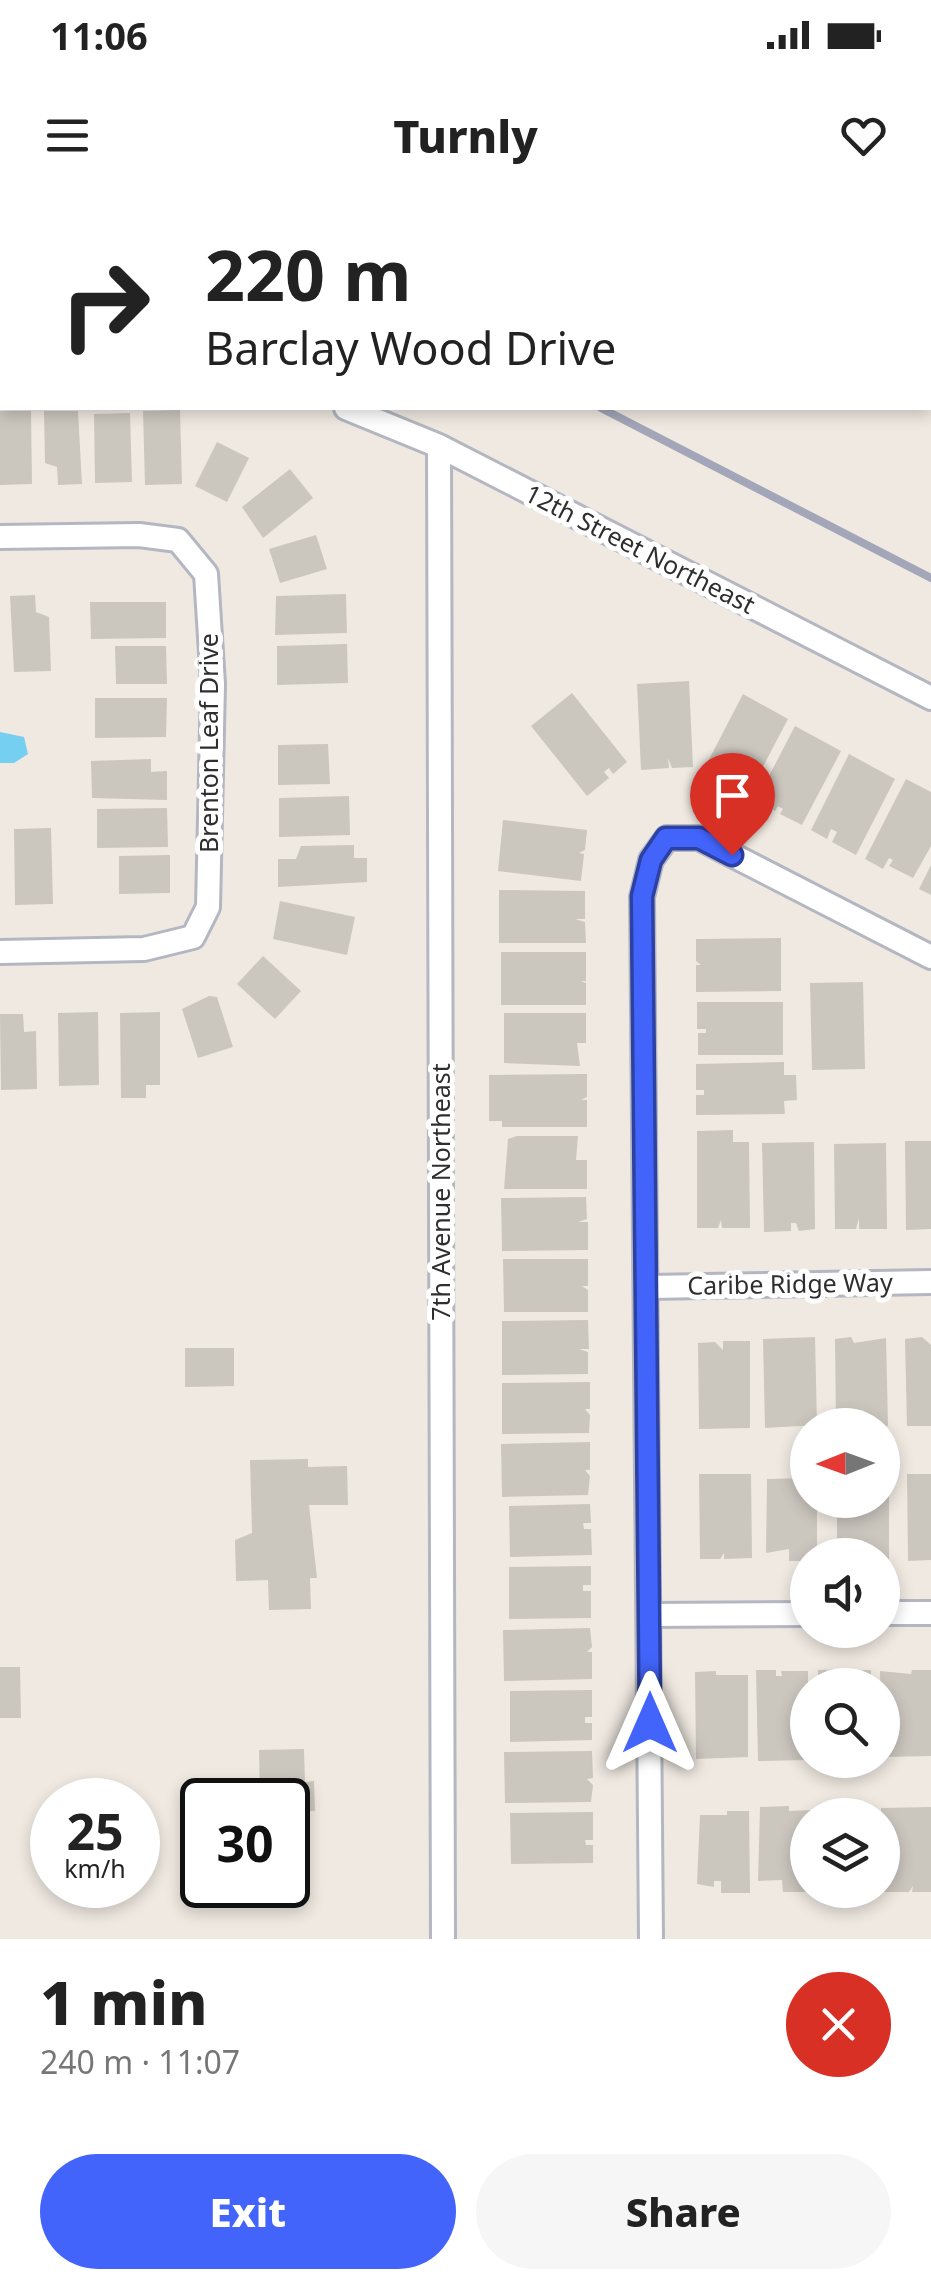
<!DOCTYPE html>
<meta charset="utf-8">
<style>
:root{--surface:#fff;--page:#f6f6f6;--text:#222;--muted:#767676;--accent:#4264fb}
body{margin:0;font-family:"Noto Sans",sans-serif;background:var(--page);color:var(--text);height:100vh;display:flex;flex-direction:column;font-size:38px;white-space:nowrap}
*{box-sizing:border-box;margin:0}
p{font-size:32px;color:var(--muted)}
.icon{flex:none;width:55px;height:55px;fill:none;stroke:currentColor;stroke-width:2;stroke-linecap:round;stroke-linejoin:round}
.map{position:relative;height:1739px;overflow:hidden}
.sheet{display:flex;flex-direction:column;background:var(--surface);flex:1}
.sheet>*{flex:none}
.top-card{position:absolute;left:0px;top:0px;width:932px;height:210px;box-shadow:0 5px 15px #0003;background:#fff;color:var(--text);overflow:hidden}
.needle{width:65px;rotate:269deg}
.controls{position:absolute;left:790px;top:1208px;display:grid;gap:20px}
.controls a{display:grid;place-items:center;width:110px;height:110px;border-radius:50%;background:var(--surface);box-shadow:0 5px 15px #0003;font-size:50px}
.speed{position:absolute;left:30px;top:1578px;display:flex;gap:20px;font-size:50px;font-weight:700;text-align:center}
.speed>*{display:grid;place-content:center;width:130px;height:130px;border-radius:50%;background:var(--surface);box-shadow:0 5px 15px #0003;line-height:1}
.speed small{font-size:25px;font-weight:400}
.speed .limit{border:5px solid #111;border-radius:15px;background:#fff;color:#111}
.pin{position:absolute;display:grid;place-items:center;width:85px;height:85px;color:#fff;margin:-102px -42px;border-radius:50% 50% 50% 0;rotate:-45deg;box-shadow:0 0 10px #0007}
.pin .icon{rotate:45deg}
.me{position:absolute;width:110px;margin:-55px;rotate:0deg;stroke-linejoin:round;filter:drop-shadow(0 0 8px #0008)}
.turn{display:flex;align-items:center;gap:35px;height:210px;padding:0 40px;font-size:45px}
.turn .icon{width:130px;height:130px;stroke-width:2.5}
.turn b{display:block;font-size:70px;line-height:85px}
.round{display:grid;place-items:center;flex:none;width:105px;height:105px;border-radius:52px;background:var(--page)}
.overview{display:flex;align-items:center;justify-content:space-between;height:170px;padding:0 40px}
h1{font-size:60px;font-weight:800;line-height:75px}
.primary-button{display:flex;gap:20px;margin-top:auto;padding:20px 40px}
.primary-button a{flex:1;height:115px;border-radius:60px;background:var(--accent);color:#fff;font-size:40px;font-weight:800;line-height:115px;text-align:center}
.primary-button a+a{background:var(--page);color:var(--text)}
.status{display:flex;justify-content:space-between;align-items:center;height:70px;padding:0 50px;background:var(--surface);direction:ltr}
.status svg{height:28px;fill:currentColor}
header{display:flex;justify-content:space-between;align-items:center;height:130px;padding:0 40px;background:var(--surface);font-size:45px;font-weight:800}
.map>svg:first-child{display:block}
.industrial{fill:#e3e1e8}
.water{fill:#75cff0}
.building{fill:#cbc7bf}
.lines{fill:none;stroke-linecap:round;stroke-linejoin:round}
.minor-casing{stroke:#b4b7c1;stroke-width:28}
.minor{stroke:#fff;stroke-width:22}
.rail{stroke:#a3a6b8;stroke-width:8}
.route-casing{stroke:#2b41a3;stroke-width:25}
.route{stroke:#4264fb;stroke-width:18}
.labels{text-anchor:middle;stroke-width:10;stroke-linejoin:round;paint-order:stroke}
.street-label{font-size:25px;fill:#2e2e2e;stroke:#fff}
</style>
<div class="status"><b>11:06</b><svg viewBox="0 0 49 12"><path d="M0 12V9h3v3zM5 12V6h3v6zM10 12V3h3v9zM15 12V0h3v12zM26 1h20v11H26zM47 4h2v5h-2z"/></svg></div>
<header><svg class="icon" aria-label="menu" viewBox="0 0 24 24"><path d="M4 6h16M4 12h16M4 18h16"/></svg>Turnly<svg class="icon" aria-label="heart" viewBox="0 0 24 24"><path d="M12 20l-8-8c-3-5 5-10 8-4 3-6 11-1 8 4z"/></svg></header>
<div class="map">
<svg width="931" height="1739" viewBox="0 0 931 1739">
<rect width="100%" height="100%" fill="#efe9e1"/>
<path class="industrial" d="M0,0H137V2H2L0,105Z"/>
<path class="water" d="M0,532L24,537L28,554L14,563H0Z"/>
<path class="building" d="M180,210L182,284L145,285L143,211Z
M0,211H31L32,284L0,285Z
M44,211H78L82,284L58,285L57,267L45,263Z
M130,213L132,282L95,283L94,214Z
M217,242L249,258L227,302L195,286Z
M290,269L313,298L263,338L242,307Z
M316,335L327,369L280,383L269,349Z
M346,394L347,433L275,435L276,396Z
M35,395L36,412L49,417L51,471L14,472L10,396Z
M90,402H166V438L91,439Z
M347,444L348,483L277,485V446Z
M115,446H166L167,484H116Z
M689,481L693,567L672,568L668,558L669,568L641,570L637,484Z
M572,493L627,562L613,574L609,568L604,572L609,578L587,596L531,526Z
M743,494L788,519L747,597L733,589L737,582L729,578L725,586L702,573Z
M95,498H167L166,537L95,538Z
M795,526L841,551L802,625L780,614L783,609L778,606L775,611L756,601Z
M328,544L330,584L278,585V545Z
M849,554L895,579L856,655L832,642L837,632L831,629L827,639L811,630Z
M151,559V572L167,571V600L92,598L91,561Z
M906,579L931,592V646L913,678L889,666L893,660L889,658L883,669L865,659Z
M349,596L350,635L279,637V598Z
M167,608L168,647L97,648V609Z
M503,620L587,630L585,650L579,653L584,654L581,681L498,671Z
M51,628L53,704L15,705L14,629Z
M354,645V658H367V682L278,687V659H296L301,646Z
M170,655V693L119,694V656Z
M931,665V695L919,689Z
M499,690L585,691V719H575L585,722L586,743H499Z
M280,701L355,717L347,755L273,739Z
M781,738V791L696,792V765H701L696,761V739Z
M501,752H586V781H581L586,783V805H501Z
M263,756L301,791L275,819L237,784Z
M863,782L865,869L812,870L810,783Z
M209,796L217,797L233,847L198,858L182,809Z
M697,802H783V855H698V833H706V829H697Z
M98,812L99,885L59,886L58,813Z
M160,812V885H146V898H121L120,813Z
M504,813H586V843H577L580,866L504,863Z
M0,814H23L24,832L36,831L37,889L1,890Z
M784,862V875H796L797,900L784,901L785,914L696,915V895H704V890H696V864Z
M587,874V897L581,900H587V927H502V921H489V875Z
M733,930V942H749L750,1028H722L721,1020L718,1028H697V931Z
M517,936H578L576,960H587V989H504L508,939Z
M905,941H931V1029L906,1030Z
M814,942L815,1029L799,1031L796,1023H791V1031L764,1032L762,943Z
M886,943L887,1029H859V1018L856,1029H835L834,944Z
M586,997L587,1019L578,1022H588V1050L502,1051L501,998Z
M503,1059H588V1086H582L588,1090V1112H504Z
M588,1120L589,1149H579L588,1152V1174L502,1175V1121Z
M815,1137L817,1225L765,1228L763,1139Z
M851,1137L854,1143L886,1138L888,1226L836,1225L835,1139Z
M905,1139L922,1137L931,1145V1226H907Z
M723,1141H750V1228L699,1229L698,1143L715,1142L723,1150Z
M185,1148H234V1186L185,1187Z
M590,1182V1209H585L590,1215L589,1233L502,1234V1183Z
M590,1242V1270H585L590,1276L588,1295L502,1297L501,1244Z
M308,1259V1267L347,1266L348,1305H309L317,1378H310L311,1409L269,1410L268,1380L236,1381L235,1340L252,1333L250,1260Z
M882,1273H889V1362H882V1355H837V1300H882Z
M699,1274H751L752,1358L724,1359V1353L720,1359H700Z
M907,1274H931V1360L908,1361Z
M808,1278V1300H817V1355H808V1361H789V1349L766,1353L767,1279Z
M590,1304L591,1323H583L584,1329H591L592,1355L510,1357L509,1306Z
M591,1366V1385H583V1391H591V1418L509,1419V1367Z
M590,1428L592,1447L587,1452H592V1479L504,1481L503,1430Z
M0,1467H20L21,1518H0Z
M846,1469V1478L850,1477V1470H871V1485H818V1470Z
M756,1470H776V1476H782L781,1471H808V1560L758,1561Z
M912,1470H931V1556L882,1557L880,1471L911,1474Z
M716,1471V1475H748V1557L696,1559L695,1472Z
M592,1490V1517H585V1523H592V1540L510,1542V1491Z
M304,1549L305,1582L314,1581L315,1611H304L305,1666H288V1600H260L259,1550Z
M592,1551L593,1578L587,1579L593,1585L591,1602L505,1603L504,1552Z
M184,1600H202V1637L185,1638Z
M789,1606V1611L811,1610L808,1692H783L782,1680L758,1681L760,1607Z
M871,1607V1615H820V1608Z
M931,1607V1692H912L913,1686L909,1692H882L881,1608Z
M727,1611H749L750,1693H721V1681H714V1687L697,1684L700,1615H727Z
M593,1612V1640H585L586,1645H593V1663L511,1664L510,1613Z"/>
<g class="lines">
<defs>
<path id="minor" d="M0,119H2
M346,208L439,246L931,498
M439,246L443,1739
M0,337L139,335L178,340L206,374L213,484L208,707L193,737L144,749L0,752
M648,1087L931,1082
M882,1413H931
M649,1415L808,1414
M651,1739L642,697L651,660L667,638H699L931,757"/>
</defs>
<use href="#minor" class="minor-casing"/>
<use href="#minor" class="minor"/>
<path class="rail" d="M200,0L205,2
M601,208L931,378"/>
</g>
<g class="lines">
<defs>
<path id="route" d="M650,1523L642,696L651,660L666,638H699L732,655"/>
</defs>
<use href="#route" class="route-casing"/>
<use href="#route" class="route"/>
</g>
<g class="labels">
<g class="street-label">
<text transform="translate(640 349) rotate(27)" y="9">12th Street Northeast</text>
<text transform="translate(209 543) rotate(-90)" y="9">Brenton Leaf Drive</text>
<text transform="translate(441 992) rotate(-90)" y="9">7th Avenue Northeast</text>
<text transform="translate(790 1084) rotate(-1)" y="9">Caribe Ridge Way</text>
</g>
</g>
</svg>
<div class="controls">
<a><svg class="needle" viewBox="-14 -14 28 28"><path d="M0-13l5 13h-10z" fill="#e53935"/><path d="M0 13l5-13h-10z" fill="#767676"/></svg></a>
<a><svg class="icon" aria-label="sound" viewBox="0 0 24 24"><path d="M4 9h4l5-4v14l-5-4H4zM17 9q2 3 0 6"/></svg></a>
<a><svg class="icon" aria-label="search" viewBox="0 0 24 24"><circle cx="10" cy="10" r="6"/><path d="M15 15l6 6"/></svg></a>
<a><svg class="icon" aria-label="layers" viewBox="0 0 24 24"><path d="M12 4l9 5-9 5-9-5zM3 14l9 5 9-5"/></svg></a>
</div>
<div class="speed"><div>25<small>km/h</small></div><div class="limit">30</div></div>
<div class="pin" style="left:732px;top:655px;background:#d93025"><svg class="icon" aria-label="arrive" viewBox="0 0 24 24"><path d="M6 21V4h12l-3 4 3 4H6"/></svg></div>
<svg class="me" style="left:650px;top:1523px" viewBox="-20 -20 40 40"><path d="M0-17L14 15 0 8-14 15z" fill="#4264fb" stroke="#fff" stroke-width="4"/></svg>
<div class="top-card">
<div class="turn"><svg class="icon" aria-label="right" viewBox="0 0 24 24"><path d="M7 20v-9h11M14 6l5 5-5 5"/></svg><div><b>220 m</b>Barclay Wood Drive</div></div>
</div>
</div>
<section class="sheet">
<div class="overview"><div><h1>1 min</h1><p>240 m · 11:07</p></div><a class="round" style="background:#d93025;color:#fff"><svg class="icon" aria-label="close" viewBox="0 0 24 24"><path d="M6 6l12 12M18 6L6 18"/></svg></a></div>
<div class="primary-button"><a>Exit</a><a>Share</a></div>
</section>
